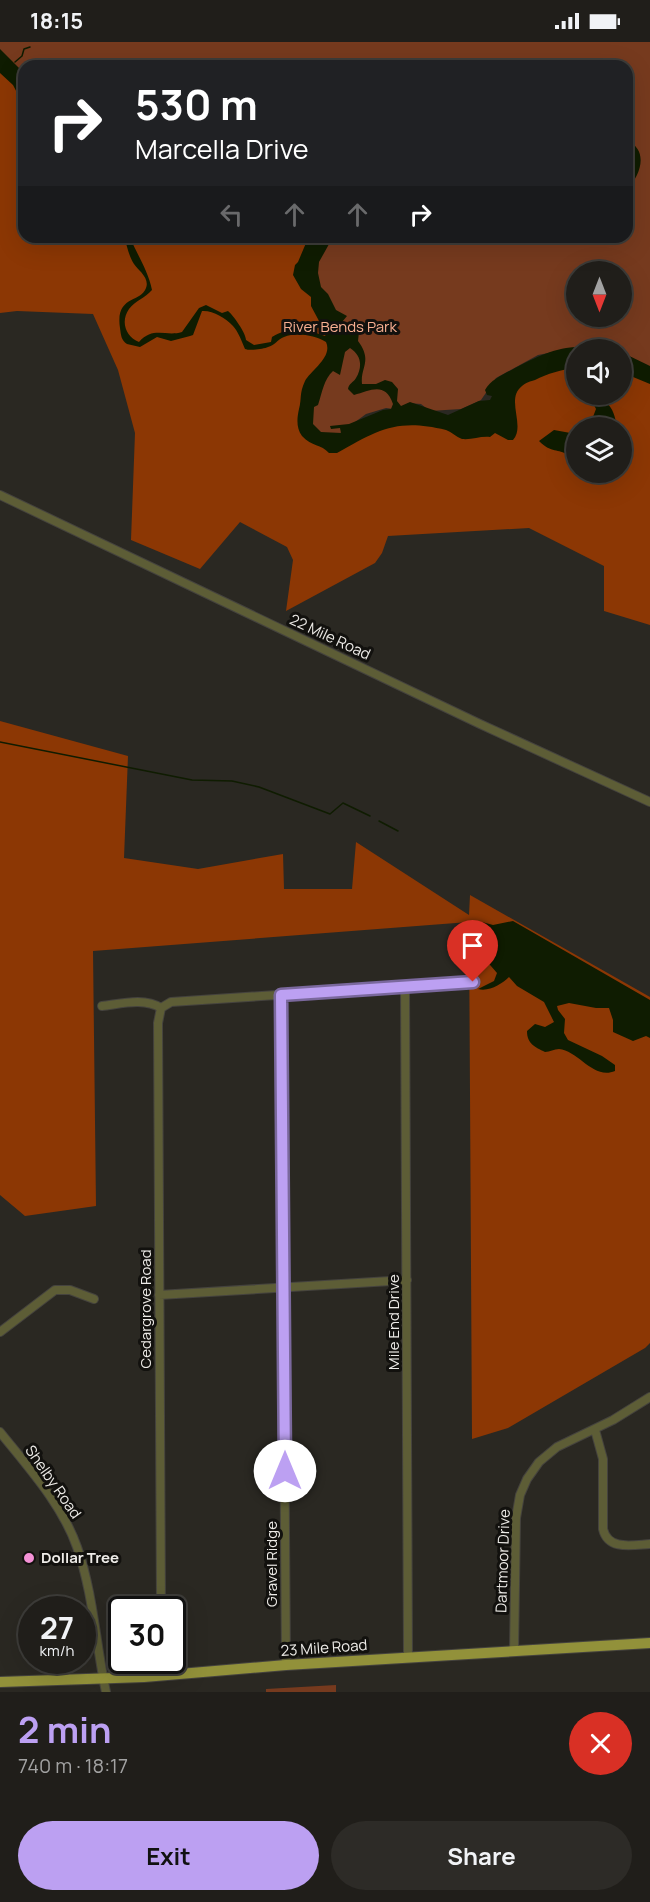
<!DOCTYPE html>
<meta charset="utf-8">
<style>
:root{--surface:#201e1a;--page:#2d2b27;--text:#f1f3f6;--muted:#a2a2a2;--line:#3d3c39;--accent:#bca0f2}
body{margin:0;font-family:Manrope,sans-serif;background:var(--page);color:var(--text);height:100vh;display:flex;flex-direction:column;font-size:22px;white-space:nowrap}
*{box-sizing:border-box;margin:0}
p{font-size:20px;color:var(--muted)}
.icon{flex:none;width:33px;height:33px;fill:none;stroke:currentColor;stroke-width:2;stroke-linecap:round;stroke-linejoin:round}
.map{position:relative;height:1650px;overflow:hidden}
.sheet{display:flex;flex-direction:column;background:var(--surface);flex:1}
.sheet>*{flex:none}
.banner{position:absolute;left:18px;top:18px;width:615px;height:183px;border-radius:18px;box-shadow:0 6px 24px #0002,0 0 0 2px var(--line);background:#202124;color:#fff;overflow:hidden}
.needle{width:39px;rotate:180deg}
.tools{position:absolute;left:566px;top:219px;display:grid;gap:12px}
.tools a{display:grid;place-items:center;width:66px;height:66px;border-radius:50%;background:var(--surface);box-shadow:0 6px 24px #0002,0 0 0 2px var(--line);font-size:30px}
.speed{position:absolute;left:18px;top:1554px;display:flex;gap:12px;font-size:30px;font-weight:700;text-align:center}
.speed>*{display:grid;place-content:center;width:78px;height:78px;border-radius:50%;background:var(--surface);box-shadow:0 6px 24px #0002,0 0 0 2px var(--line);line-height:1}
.speed small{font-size:15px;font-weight:400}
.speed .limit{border:3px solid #111;border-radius:9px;background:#fff;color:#111}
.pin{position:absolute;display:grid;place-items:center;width:51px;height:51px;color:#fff;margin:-62px -26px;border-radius:50% 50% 50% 0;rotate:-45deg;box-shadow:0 0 6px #0007}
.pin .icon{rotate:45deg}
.me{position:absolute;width:66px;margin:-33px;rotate:0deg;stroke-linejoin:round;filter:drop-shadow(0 0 4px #0008)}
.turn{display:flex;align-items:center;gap:21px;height:126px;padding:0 18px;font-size:27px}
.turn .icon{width:78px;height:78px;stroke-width:2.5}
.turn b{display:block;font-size:42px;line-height:51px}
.lanes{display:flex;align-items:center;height:57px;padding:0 18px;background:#0003;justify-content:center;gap:30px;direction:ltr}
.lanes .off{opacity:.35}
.round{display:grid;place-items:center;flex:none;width:63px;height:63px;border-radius:32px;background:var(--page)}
.summary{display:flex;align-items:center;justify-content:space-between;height:102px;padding:0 18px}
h1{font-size:36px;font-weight:700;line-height:45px;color:var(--accent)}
.primary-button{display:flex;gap:12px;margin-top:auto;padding:12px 18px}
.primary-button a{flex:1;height:69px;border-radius:36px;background:var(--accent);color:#111;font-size:24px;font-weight:700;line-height:69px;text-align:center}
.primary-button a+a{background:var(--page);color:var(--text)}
.status{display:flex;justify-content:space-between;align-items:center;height:42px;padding:0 30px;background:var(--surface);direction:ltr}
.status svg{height:16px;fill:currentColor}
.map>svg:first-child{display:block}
.green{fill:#763a1e;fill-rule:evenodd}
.forest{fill:#8c3704;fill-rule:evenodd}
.water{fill:#0f1c01;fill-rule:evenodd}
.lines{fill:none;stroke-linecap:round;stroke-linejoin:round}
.stream{stroke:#0f1c01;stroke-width:1.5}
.minor-casing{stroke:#45433e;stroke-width:10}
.major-casing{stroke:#45433e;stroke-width:12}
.minor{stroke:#5d5d36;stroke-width:8}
.major{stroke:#92913a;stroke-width:10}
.route-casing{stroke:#7a689d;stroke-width:15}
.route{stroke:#bca0f2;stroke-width:10}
.poi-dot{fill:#f391d5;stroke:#12110e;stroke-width:2}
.labels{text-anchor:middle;stroke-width:6;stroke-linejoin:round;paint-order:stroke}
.park-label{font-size:15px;fill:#f8af91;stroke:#12110e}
.street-label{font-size:15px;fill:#edebe7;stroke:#12110e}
.poi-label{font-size:15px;font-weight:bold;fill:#edebe7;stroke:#12110e;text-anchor:start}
</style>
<div class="status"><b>18:15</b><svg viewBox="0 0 49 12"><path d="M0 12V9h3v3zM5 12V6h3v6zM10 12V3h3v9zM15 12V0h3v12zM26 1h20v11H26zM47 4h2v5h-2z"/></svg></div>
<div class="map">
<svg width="650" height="1650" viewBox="0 0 650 1650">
<rect width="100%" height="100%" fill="#2a2822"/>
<path class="green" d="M0,0H650V325L621,310V308L579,305L538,313L496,336L481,358L461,367L430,369L421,362L408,361L401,368L386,366L366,372L332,397H322L94,195H627V24H24V160L0,154ZM576,230H621V274H576Z
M336,1643V1650H266V1647Z"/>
<path class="forest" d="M0,19L24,43V195H320L309,214L341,302L310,371L314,390L332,397L401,368L465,376L540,325L576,319V352H621V322L650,335V583L604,569V524L529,486L388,494L382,511L375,521L286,569L293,518L287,505L240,480L200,527L131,498L135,391L118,328L93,272L17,269L0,271ZM576,386H621V430H576Z
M0,679L128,714L124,816L198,827L283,812L284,847H352L356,800L469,873L470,853L650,955V1301L645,1306L508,1386L472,1397L469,880L93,909L96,1164L25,1174L0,1153Z"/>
<path class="water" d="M0,7L24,31V64L13,43L0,31Z
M627,98C649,109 641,132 627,148Z
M124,195H130C137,213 148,228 152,248C145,256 135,259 129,267C120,280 126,295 139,300C153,284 166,295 182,290L199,266L206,263L222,271L228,269C233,273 246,291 246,298L254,303L271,300L272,295C289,284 307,287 325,294L326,292L311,264V255L301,247L293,233L295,223L298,220L306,201L315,195H333L319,220L318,231L321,245L328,252L336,268L347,274L342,280L348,282L352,280L359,290L358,299C373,319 360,325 362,342H376L385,338L392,340L398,347L397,359L401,364L410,360L448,373L479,359L490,358L492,354L487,353L485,348C491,337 505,332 515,326C551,307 569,301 610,307L576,308V326C562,327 547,332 535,338C531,339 525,341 522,344C505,357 526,384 513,398H508L495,391L490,395C480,394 472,398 462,397C456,395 452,390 446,388C397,376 378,388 337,411H329C321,402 312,405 302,394C296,386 297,376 299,367C302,356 299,352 305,339C311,328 333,315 326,300C314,293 297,290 284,295C278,297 274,304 268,305C263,307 250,309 245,307C242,300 238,289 233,284C226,276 212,268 202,269L193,293L190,294L171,299L157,295L140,305L127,302C121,298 121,293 120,286C115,253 141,261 146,246C150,236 138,228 134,222C129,215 127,203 124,195ZM350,306C361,313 363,324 356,336C353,341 349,341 348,347L354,353C370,349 385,339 393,362L391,367L383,368L349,382L330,384L331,387L340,386L341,391L321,390L313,382L314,365L318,363C322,351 324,337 333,329L340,333L345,310Z
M621,310L650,324V342L621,330Z
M589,353C609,358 614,366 617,385H595L591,380L596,367Z
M554,388L576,392V409L568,413C558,406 552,412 539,399Z
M513,879L650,958V996L646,994L633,999L613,990V978L609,966H596L569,961L557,964L558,968L565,977L564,991L568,998L602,1014L615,1023V1029C593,1038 579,1009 559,1007C554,1007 550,1010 545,1010C535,1005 527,1002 527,989L535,982L545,985L554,980L544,960L517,944L509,935C502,942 489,950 478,947L494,939L497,931L478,909L477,898L481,897V891L472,887L482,880L493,883Z"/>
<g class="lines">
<path class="stream" d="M15,20L22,14L24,7L30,5
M0,700L192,738L232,739L259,745L330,772L343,761L370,774
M379,779L398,789"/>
<defs>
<path id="minor" d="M0,453L480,682L650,760
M405,944L408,1616
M281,953L286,1623
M102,964C120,962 144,955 161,966
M161,966L158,981L161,1568
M161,966L171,960L473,940
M159,1253L407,1238
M0,1290L55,1248H70L94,1257
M595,1388L603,1417V1487C608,1509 633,1503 650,1502
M0,1390C28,1425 62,1462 77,1505C93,1550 96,1603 106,1650
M514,1610L516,1476L520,1453L527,1437L539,1420L557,1405L613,1378L650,1355
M161,1618L162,1634"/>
<path id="major" d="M0,1640L144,1635L286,1623L650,1601"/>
</defs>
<use href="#minor" class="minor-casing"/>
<use href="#major" class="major-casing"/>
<use href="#minor" class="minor"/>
<use href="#major" class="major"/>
</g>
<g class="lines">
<defs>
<path id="route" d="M285,1429L281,953L473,940"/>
</defs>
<use href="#route" class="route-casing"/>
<use href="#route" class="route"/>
</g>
<circle class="poi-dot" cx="29" cy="1516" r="6"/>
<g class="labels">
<g class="park-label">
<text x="340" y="290">River Bends Park</text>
</g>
<g class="street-label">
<text transform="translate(330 595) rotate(25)" y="5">22 Mile Road</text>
<text transform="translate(146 1267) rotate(-90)" y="5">Cedargrove Road</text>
<text transform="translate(394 1280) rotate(-90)" y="5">Mile End Drive</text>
<text transform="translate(53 1440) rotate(55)" y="5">Shelby Road</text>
<text transform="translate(503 1519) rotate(-88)" y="5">Dartmoor Drive</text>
<text transform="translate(272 1522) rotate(-90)" y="5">Gravel Ridge</text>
<text transform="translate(324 1606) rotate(-4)" y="5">23 Mile Road</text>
</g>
<g class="poi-label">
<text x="41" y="1521">Dollar Tree</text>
</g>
</g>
</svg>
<div class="tools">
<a><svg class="needle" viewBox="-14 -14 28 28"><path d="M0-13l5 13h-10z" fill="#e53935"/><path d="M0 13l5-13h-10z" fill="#a2a2a2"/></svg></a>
<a><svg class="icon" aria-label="sound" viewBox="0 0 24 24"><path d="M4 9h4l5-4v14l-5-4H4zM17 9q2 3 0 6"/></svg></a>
<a><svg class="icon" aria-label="layers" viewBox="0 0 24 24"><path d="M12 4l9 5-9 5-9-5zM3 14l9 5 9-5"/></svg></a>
</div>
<div class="speed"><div>27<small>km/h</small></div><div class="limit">30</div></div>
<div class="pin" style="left:473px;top:940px;background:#d93025"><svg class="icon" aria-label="arrive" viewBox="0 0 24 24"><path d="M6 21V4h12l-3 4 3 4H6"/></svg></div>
<svg class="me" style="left:285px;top:1429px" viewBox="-20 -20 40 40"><circle r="19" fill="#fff"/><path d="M0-13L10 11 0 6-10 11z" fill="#bca0f2"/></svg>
<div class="banner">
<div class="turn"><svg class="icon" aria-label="right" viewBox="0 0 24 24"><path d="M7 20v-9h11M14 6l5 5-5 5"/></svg><div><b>530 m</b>Marcella Drive</div></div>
<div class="lanes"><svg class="icon off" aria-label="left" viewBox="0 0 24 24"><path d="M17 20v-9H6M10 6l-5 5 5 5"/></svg><svg class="icon off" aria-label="ahead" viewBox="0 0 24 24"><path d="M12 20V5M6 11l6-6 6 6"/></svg><svg class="icon off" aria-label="ahead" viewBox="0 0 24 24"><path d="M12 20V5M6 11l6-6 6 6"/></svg><svg class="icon" aria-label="right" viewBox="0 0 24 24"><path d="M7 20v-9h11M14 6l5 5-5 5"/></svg></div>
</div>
</div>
<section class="sheet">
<div class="summary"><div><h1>2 min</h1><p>740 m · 18:17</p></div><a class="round" style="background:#d93025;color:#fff"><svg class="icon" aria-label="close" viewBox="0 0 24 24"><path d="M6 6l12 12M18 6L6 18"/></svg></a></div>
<div class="primary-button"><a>Exit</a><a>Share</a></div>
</section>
